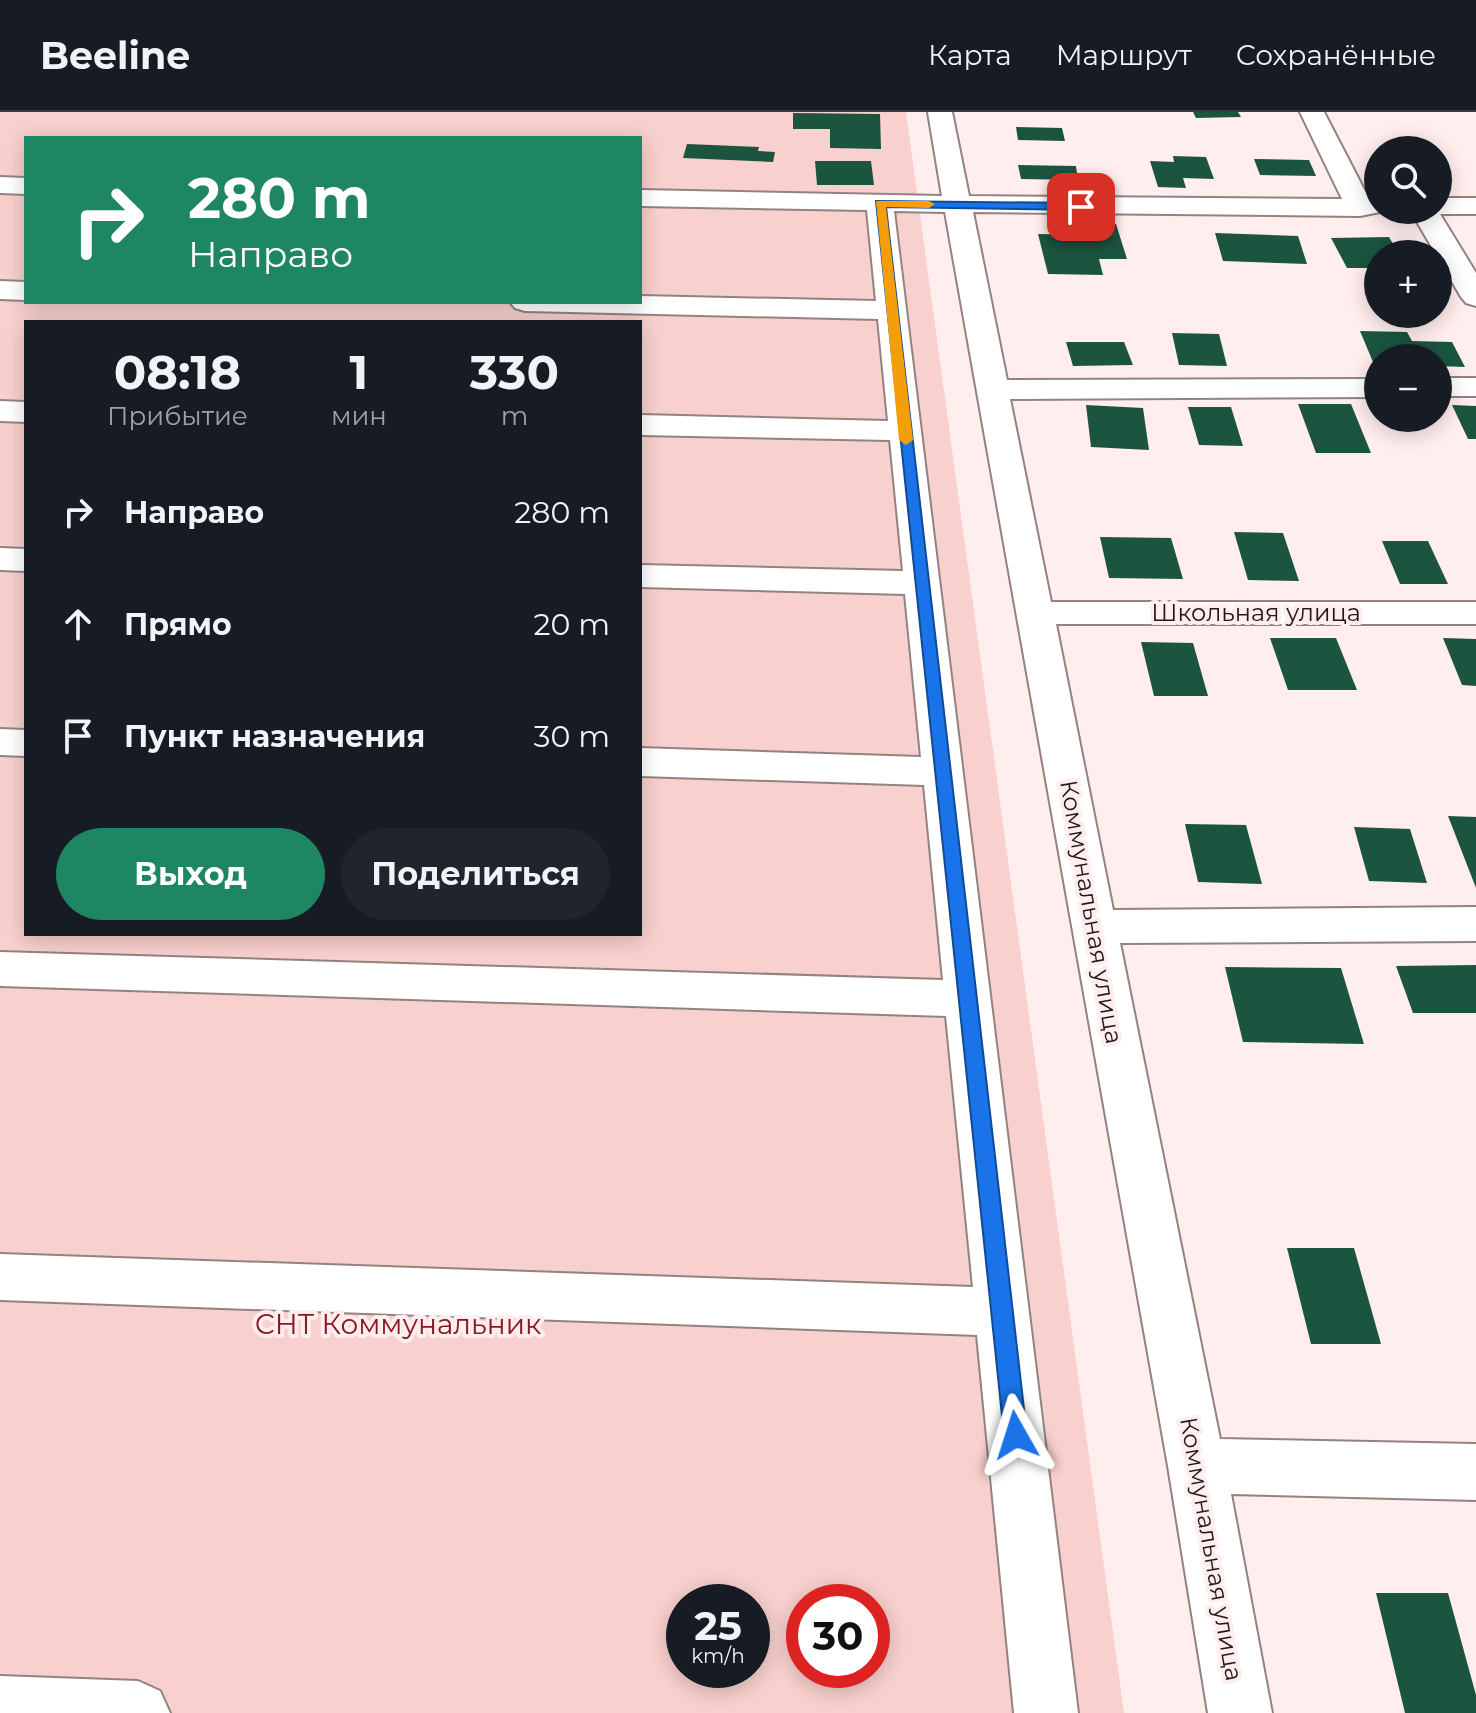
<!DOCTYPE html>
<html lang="ru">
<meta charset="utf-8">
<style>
:root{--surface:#171b24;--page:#20242c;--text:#f1f3f6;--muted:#9ea1a6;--line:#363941;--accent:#1e8662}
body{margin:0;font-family:Montserrat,sans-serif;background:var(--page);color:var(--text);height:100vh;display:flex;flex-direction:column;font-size:30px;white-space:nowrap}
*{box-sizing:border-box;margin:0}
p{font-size:26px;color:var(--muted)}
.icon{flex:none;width:44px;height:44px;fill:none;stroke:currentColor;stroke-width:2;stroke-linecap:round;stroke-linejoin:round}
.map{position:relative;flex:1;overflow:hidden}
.panel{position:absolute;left:24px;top:208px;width:618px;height:616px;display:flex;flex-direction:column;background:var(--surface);border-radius:0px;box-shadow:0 4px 20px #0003}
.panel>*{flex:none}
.guide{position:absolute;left:24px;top:24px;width:618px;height:168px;border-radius:0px;box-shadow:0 4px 20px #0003;background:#1e8662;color:#fff;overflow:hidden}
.tools{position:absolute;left:1364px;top:24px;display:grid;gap:16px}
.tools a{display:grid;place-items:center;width:88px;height:88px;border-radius:50%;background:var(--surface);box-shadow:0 4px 20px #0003;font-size:40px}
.speed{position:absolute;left:666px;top:1472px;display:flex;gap:16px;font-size:40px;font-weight:700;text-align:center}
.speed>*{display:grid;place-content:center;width:104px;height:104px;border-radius:50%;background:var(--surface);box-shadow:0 4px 20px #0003;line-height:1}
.speed small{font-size:20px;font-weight:400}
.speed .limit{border:12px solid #d22;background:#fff;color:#111}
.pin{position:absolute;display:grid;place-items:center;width:68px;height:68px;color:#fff;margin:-34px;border-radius:16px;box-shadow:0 4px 12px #0006}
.me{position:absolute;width:88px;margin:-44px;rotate:354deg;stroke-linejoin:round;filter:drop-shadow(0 0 6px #0008)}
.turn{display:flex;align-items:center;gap:28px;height:168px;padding:0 32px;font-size:36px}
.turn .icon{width:104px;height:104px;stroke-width:2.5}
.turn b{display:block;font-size:56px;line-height:68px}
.eta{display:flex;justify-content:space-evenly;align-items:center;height:136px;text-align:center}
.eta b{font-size:48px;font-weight:700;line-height:56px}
.cta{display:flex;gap:16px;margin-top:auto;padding:16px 32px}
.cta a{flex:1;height:92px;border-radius:48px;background:var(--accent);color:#fff;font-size:32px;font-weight:700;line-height:92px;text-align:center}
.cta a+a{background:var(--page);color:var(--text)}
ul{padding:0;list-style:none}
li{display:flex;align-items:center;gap:24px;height:112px;padding:0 32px}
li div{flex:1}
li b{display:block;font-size:30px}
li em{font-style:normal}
header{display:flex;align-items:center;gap:48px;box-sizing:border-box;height:112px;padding:0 40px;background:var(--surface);border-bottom:2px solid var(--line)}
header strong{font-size:38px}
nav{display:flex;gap:44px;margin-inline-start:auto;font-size:28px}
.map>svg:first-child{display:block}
.green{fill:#f8d0cd;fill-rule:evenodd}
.building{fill:#1b553f}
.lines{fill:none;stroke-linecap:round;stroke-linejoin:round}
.minor-casing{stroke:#948280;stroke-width:4}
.minor{fill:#fff;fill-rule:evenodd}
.route{fill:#1a73e8;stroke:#114b97;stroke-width:2}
.slow{fill:#f59e0b}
.labels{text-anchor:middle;stroke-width:8;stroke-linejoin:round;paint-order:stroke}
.street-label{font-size:24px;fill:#201919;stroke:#ffeeed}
.near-park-label{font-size:28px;fill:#891722;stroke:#ffeeed}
</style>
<header>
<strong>Beeline</strong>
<nav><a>Карта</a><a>Маршрут</a><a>Сохранённые</a></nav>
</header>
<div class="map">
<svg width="1476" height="1601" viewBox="0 0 1476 1601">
<rect width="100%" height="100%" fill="#ffeeed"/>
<path class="green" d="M0,0H906L1124,1601H0ZM26,26H640V190H26ZM26,210H640V822H26ZM684,1490H752V1558H684ZM804,1490H872V1558H804Z"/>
<path class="building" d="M1193,0H1238L1241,5L1196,6Z
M793,1L880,2L881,37L830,36V17H793Z
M1016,15L1062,16L1065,29L1018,28Z
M687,32L759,35L758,39L775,40L773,50L683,46Z
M1173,44L1206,45L1214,67L1183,66L1186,76L1158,75L1150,49L1174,50Z
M1254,47L1309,48L1316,64L1260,63Z
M815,49H871L874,73H817Z
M1018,53L1076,54L1078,68L1021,67Z
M1084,112H1116L1127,147H1099L1103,163L1048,162L1038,122L1087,123Z
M1215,121L1298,124L1307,152L1223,149Z
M1389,125L1399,142H1378V156H1347L1331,126Z
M1360,219L1407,220L1412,229L1452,230L1465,255L1438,254V246H1378V262Z
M1172,221L1219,222L1227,254L1179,253Z
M1066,230H1124L1133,253L1073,254Z
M1298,292H1351L1371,341H1316Z
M1086,293L1143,296L1149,338L1091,335Z
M1452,293L1476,294V327H1468Z
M1188,295H1231L1243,334L1199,333Z
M1234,420L1283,421L1299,469L1248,468Z
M1100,425L1171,426L1183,467L1109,466Z
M1382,429H1428L1448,472H1400Z
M1270,526H1336L1357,578H1288Z
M1443,526L1476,527V574L1462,573Z
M1141,530L1193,531L1208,584H1154Z
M1448,704L1476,705V776Z
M1185,712L1246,713L1262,772L1198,770Z
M1354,715L1410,717L1427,771L1369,769Z
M1476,853V901H1413L1396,854Z
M1225,855L1341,856L1364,932L1243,930Z
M1287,1136H1354L1381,1232H1311Z
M1376,1481H1448L1476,1583V1601H1405Z"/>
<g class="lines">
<defs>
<path id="minor" d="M928,0H952L969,84L1342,87L1300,0H1324L1369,87H1378V98H1390L1360,104L973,100L1007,268L1378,267V285L1010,287L1051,490H1476V512H1056L1113,798L1476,795V829L1120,831L1220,1327L1476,1332V1388L1231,1382L1272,1601H1208L1168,1354L945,100L894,99L1078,1601H1014L977,1223L0,1188V1142L973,1175L946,904L0,874V840L943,868L924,673L640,664V636L921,645L905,482L640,475V453L903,459L890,328L640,323V303L888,309L878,207L525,199L515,196L510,190H640V184L876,189L867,98L640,94V78L942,84Z
M0,65L26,66V82L0,81Z
M1438,86H1476V102H1440L1476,161V194L1466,191L1461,185L1410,98H1438Z
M0,169L26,170V188L0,187Z
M1438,266H1476V284H1438Z
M0,289L26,290V310L0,309Z
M0,436L26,437V459L0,458Z
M0,617L26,618V644L0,643Z
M0,1564L138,1569L160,1579L170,1601H0Z"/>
</defs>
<use href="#minor" class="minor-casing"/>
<use href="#minor" class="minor"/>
</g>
<path class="route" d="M876,89L1081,91L1086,95L1081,98L886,95L1027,1323L1024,1331L1016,1335L1007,1331L1004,1323Z"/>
<path class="slow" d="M876,89H929L935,92L929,96L886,95L913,328L906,333L899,328Z"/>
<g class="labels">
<g class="street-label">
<text x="1256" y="509">Школьная улица</text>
<text transform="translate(1091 800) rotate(80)" y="8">Коммунальная улица</text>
<text transform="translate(1211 1437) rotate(80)" y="8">Коммунальная улица</text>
</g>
<g class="near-park-label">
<text x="398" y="1222">СНТ Коммунальник</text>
</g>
</g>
</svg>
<div class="tools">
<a><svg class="icon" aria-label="search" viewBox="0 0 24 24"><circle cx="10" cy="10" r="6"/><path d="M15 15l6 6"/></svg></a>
<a>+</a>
<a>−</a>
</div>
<div class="speed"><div>25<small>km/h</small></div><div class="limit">30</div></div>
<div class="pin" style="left:1081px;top:95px;background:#d93025"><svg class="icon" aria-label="arrive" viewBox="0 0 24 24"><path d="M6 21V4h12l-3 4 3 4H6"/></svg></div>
<svg class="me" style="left:1016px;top:1323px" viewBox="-20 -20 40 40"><path d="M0-17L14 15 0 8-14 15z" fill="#1a73e8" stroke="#fff" stroke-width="4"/></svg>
<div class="guide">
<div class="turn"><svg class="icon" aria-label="right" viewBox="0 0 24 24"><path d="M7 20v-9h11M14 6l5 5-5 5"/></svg><div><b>280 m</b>Направо</div></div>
</div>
<section class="panel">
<div class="eta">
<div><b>08:18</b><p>Прибытие</p></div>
<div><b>1</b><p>мин</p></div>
<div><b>330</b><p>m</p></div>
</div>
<ul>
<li><svg class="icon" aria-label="right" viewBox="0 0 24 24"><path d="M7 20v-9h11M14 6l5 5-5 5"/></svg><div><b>Направо</b></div><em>280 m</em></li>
<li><svg class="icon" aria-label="ahead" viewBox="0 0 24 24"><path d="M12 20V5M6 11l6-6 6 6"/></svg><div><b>Прямо</b></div><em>20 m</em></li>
<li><svg class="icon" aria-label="arrive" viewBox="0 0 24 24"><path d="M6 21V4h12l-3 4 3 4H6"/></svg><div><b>Пункт назначения</b></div><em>30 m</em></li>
</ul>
<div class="cta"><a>Выход</a><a>Поделиться</a></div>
</section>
</div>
